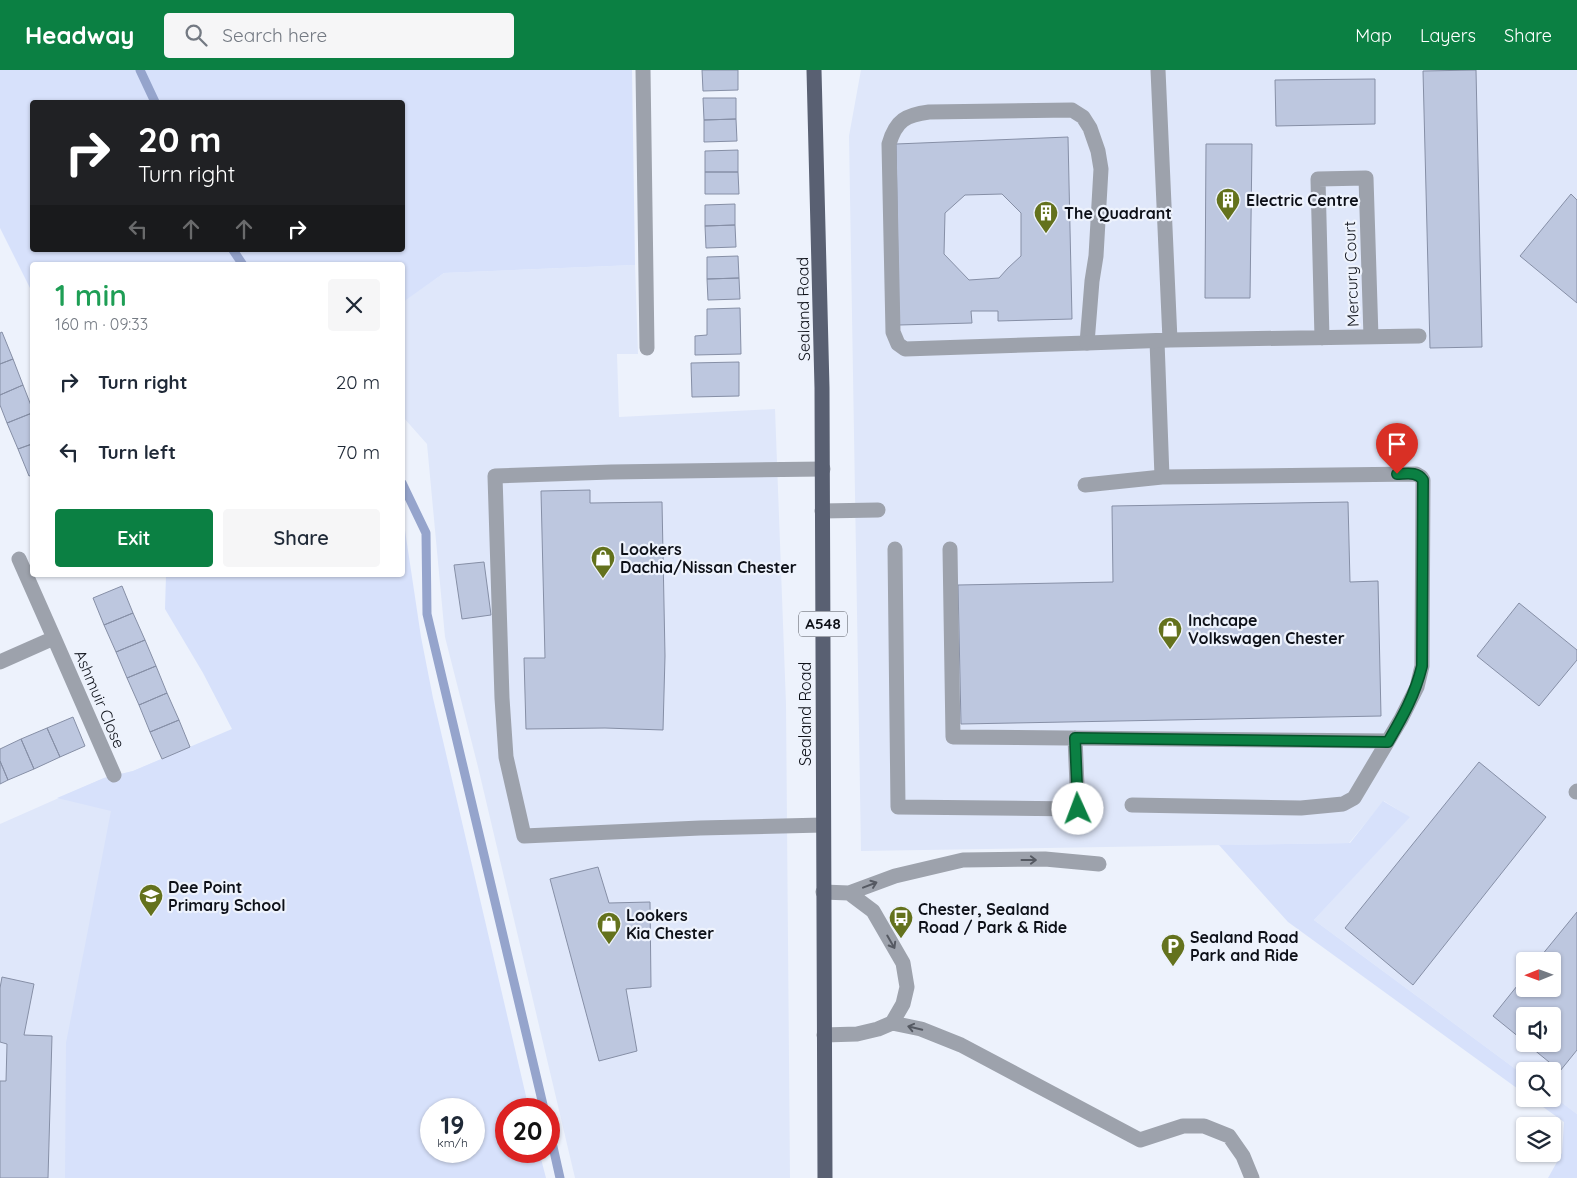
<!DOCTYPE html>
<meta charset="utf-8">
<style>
:root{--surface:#fff;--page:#f6f6f7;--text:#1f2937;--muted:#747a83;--accent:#0b8043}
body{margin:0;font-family:Quicksand,sans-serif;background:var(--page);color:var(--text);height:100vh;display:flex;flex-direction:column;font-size:19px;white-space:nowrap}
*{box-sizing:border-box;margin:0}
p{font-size:16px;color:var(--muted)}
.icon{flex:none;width:28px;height:28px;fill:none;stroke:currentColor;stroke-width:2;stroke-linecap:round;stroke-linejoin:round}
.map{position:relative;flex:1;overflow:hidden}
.panel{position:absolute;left:30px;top:192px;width:375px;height:315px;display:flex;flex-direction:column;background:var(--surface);border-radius:5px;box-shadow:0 1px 4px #0004}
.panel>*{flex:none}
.banner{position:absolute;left:30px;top:30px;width:375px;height:152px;border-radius:5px;box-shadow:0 1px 4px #0004;background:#202124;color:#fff;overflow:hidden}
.needle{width:32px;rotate:269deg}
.tools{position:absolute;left:1516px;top:882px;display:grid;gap:10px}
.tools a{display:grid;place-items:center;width:45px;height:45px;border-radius:5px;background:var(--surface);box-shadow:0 1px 4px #0004;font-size:25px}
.speed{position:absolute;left:420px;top:1028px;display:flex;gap:10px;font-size:25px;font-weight:700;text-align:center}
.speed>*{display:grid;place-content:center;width:65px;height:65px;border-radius:50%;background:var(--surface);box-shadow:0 1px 4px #0004;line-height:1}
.speed small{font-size:12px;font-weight:400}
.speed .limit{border:8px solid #d22;background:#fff;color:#111}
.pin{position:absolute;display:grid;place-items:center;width:42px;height:42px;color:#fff;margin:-51px -21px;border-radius:50% 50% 50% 0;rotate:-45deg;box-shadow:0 0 5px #0007}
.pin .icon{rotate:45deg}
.me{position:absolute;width:55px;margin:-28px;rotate:358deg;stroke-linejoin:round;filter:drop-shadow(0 0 4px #0008)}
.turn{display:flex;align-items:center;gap:18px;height:105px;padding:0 25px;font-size:22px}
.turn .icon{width:65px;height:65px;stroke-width:2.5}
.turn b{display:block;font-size:35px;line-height:42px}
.lanes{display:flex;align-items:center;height:48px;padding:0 25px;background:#0003;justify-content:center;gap:25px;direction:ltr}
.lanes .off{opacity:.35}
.round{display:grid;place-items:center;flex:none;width:52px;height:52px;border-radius:5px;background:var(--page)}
.head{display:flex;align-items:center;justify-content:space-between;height:85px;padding:0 25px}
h1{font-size:30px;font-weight:600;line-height:38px;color:#1e9e55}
.cta{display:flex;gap:10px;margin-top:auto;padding:10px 25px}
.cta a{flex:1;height:58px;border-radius:5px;background:var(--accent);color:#fff;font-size:20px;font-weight:600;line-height:58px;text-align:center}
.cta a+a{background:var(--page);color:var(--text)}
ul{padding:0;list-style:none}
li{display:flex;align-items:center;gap:15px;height:70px;padding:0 25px}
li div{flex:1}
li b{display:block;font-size:19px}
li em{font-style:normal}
header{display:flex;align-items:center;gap:30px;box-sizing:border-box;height:70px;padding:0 25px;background:var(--accent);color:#fff}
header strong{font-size:24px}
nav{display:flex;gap:28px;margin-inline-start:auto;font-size:18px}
.search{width:350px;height:45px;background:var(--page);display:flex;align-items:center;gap:12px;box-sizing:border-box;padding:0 18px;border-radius:5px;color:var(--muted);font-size:19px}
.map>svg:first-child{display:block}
.built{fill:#dfe7fa;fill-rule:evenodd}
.green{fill:#d7e1fb;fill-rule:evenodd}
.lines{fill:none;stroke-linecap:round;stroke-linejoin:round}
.stream{stroke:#95a4cc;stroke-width:9}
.building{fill:#bdc7df;stroke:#868fa6;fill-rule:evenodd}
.lane{stroke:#9da2ac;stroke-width:15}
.street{stroke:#9da2ac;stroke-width:15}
.primary{stroke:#596072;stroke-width:15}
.oneway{stroke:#555962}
.route-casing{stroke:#07532c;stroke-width:12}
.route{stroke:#0b8043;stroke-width:9}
.labels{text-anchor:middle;stroke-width:4.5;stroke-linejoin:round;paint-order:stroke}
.shield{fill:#edf2fc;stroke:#50545c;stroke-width:1}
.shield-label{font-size:15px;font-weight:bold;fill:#0d1018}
.poi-label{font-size:16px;font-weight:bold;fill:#0d1018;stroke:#edf2fc;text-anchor:start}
.street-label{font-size:16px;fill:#0d1018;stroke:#edf2fc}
</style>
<header>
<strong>Headway</strong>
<div class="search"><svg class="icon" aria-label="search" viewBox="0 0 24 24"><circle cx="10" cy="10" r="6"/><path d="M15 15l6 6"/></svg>Search here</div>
<nav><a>Map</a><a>Layers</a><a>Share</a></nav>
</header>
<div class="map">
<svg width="1577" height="1108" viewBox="0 0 1577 1108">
<rect width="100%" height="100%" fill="#edf2fc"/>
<path class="built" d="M861,0H1577V1044L1553,1026L1552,1001H1525V1006L1314,850L1409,747L1384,731L1349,773L861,781L849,66ZM1525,891H1552V919H1525ZM1525,946H1552V974H1525Z
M635,195L638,284H617L619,347L775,339L786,634L790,1108H575L478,697L445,567L427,374L403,347L402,232L444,203Z
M190,677L347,1108H0V754L104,708L133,701Z"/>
<path class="green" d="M0,0H632L635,195L444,203L403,232L402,195H32V222L0,158ZM32,32H402V180H32Z
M403,447L421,567L433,628L529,1039H506V1081H539L546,1108H65L66,973L111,741L57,728L104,708L133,701L232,659L203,603L165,539L166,505H402ZM431,1039H474V1081H431Z
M1383,731L1410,747L1314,850L1525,1006V1024L1288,852L1219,775L1350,773Z
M1553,1026L1577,1044V1108H1548L1562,1083L1564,1052L1532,1029H1552Z"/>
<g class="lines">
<path class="stream" d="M140,0L155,32
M233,180L243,195
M402,413L426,463L427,544L544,1039
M549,1059L560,1108"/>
</g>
<path class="building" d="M702,0H738V20L703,21Z
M1476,0L1482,277L1430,278L1423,1Z
M1375,9V54L1276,56L1275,10Z
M703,28H736V49L704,50Z
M736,49L737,71L704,72V50Z
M1068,67L1072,249L998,251V241H971L972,253L899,255L896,74ZM1002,124L1021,143V186L1008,198L999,208L969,210L944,184L945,143L965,125Z
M1206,74H1252L1250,228H1205Z
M738,80V102H705V81Z
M705,102H738L739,124H705Z
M1571,124L1577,130V233L1520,186Z
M735,134V155L705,156V135Z
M735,155L736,177L706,178L705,156Z
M738,186L739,208L707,209V187Z
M739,208L740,229L708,230L707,209Z
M740,238L741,284L695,285V266L707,265V239Z
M2,262L13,289L0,294V263Z
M13,289L23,315L0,325V294Z
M739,292V326L692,327L691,293Z
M23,315L32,338V343L7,353L0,335V325Z
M32,343V374L18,379L7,353Z
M32,374V405L29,406L18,379Z
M590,420V433L662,432L665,586L663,660L605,658L526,659L524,588H545L541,421Z
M1348,432L1350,512L1378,511L1381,646L961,654L958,515L1113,512L1112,436Z
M484,492L491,545L462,549L454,495Z
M122,516L133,543L104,555L93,528Z
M1519,533L1577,580V590L1539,636L1477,586Z
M133,543L145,570L116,582L104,555Z
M145,570L156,596L127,608L116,582Z
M156,596L167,623L139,635L127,608Z
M167,623L179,650L150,662L139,635Z
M73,647L85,676L60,687L47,658Z
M179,650L190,677L162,689L150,662Z
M47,658L60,687L34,699L21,669Z
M21,669L34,699L8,710L0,691V679Z
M0,691L8,710L0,714Z
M1479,692L1546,747L1413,915L1345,858Z
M598,797L609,833L650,832L651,917L626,919L637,981L599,991L550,809Z
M1577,842V980L1560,1001L1527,974H1552V946H1525V972L1493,946L1525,906V919H1552V891H1537Z
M2,907L34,914L24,965L52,966L48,1108H0V1011H6L7,974L0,972V918Z"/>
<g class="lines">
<path class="lane" d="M643,0L647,278
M1072,40L1083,47L1090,58L1098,81L1101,99L1096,186L1092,211L1087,273L905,279L898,274L893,262L889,74C896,50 906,45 929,42Z
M1157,271L1162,407
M823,399L611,402L495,406L502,628L506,687L524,766L700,758L823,755
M1085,415L1162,407L1416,404L1421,407L1423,410L1422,596L1417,617L1401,649L1354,728L1343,734L1301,738L1132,735
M822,441L878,440
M895,479L898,737L1078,739L1075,668
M950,479L953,667L1388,671
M823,822L849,823L895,806L963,790L1045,789L1099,794
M849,823L873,841L903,893L907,917L903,934L892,953
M824,965L857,964L878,959L892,953L921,959L961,975L1140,1070L1183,1056H1204L1229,1066L1243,1086L1252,1108"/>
<path class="street" d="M1158,0L1170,270
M1322,268L1318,109L1366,108L1371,267
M1087,273L1170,270L1419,266
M54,568L114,705
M0,592L54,568L19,489
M1576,722L1577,721"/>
<path class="primary" d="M814,0L822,318L825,1108"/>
</g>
<defs><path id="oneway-shaft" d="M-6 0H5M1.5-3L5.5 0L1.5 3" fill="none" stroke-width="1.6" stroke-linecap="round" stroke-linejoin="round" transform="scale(1.25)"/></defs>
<g class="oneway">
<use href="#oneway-shaft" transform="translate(1029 790)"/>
<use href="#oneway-shaft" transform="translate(870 815) rotate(-21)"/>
<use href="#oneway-shaft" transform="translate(891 872) rotate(60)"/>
<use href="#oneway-shaft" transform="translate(915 958) rotate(-166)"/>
</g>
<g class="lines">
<defs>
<path id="route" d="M1078,739L1075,668L1388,672C1403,646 1415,625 1422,596L1423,410C1417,401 1406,404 1397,404"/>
</defs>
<use href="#route" class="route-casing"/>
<use href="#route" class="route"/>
</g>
<defs>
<symbol id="building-pin" viewBox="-11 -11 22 30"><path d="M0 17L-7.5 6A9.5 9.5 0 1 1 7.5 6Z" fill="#64721d" stroke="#edf2fc"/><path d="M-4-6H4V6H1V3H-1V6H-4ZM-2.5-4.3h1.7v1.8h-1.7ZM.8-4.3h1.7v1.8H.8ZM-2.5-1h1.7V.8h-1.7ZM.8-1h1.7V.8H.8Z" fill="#fff"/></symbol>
<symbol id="shop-pin" viewBox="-11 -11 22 30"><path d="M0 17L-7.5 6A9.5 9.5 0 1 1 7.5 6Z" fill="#64721d" stroke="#edf2fc"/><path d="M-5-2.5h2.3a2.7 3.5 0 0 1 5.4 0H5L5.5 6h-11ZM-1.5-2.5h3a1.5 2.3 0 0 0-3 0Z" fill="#fff"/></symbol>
<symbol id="school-pin" viewBox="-11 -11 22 30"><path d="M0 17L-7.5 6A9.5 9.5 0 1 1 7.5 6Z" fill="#64721d" stroke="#edf2fc"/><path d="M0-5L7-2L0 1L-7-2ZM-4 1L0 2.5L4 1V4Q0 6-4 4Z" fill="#fff"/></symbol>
<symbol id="bus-pin" viewBox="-11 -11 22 30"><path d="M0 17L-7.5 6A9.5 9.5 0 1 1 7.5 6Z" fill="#64721d" stroke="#edf2fc"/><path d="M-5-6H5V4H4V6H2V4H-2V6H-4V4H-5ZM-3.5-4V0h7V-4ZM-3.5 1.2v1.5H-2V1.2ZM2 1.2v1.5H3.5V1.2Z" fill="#fff"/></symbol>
<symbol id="parking-pin" viewBox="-11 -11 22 30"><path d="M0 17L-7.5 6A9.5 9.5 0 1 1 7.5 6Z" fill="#64721d" stroke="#edf2fc"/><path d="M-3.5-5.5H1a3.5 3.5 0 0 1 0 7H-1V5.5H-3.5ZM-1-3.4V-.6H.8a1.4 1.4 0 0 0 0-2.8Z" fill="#fff"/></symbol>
</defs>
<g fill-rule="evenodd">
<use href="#building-pin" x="1214" y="116" width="28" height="38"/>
<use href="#building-pin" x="1032" y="129" width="28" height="38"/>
<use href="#shop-pin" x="589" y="474" width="28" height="38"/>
<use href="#shop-pin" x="1156" y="545" width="28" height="38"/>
<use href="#school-pin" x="137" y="812" width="28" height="38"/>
<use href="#bus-pin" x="887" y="834" width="28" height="38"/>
<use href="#shop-pin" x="595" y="840" width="28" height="38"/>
<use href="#parking-pin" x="1159" y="862" width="28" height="38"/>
</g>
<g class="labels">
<rect class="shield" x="799" y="541.5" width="48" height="25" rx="4"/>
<g class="shield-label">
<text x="823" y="559">A548</text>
</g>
<g class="poi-label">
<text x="1246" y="136">Electric Centre</text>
<text x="1064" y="149">The Quadrant</text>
<text x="620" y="485">Lookers<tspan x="620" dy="18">Dachia/Nissan Chester</tspan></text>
<text x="1188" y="556">Inchcape<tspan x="1188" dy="18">Volkswagen Chester</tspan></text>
<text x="168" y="823">Dee Point<tspan x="168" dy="18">Primary School</tspan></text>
<text x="918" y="845">Chester, Sealand<tspan x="918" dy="18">Road / Park &amp; Ride</tspan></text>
<text x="626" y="851">Lookers<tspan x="626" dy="18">Kia Chester</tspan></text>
<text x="1190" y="873">Sealand Road<tspan x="1190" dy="18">Park and Ride</tspan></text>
</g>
<g class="street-label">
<text transform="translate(1351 204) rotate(-92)" y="6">Mercury Court</text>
<text transform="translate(803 239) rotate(-91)" y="6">Sealand Road</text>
<text transform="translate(100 629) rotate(67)" y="6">Ashmuir Close</text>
<text transform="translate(805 644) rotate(-90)" y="6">Sealand Road</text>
</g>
</g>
</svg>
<div class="tools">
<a><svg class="needle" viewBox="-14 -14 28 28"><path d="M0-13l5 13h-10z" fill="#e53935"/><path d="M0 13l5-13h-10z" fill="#747a83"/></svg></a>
<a><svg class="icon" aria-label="sound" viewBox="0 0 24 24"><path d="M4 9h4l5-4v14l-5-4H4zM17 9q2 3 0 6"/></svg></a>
<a><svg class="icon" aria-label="search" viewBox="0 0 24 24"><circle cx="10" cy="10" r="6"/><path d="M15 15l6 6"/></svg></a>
<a><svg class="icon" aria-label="layers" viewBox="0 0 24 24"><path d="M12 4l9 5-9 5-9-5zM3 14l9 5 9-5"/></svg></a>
</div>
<div class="speed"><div>19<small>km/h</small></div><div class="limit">20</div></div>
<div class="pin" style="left:1397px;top:404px;background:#d93025"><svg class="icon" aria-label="arrive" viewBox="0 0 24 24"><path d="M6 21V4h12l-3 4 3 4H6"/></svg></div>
<svg class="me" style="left:1078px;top:739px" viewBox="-20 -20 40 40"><circle r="19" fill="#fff"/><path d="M0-13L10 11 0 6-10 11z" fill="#0b8043"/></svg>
<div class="banner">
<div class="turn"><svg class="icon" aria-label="right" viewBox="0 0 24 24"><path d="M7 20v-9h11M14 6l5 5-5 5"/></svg><div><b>20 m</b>Turn right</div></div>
<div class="lanes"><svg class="icon off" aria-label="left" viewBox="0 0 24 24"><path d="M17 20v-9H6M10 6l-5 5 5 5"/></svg><svg class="icon off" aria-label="ahead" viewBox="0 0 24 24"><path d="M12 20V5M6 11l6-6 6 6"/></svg><svg class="icon off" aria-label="ahead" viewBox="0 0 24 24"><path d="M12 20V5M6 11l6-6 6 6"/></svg><svg class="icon" aria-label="right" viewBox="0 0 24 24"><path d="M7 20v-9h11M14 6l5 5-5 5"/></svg></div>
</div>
<section class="panel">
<div class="head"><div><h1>1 min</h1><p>160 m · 09:33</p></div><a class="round"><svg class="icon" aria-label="close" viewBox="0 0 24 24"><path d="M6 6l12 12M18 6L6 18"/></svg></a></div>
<ul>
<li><svg class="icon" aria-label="right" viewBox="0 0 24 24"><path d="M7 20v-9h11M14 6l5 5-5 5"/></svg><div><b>Turn right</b></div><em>20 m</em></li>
<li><svg class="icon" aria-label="left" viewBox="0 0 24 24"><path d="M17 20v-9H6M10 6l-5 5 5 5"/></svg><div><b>Turn left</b></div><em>70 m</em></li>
</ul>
<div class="cta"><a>Exit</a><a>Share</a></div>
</section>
</div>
